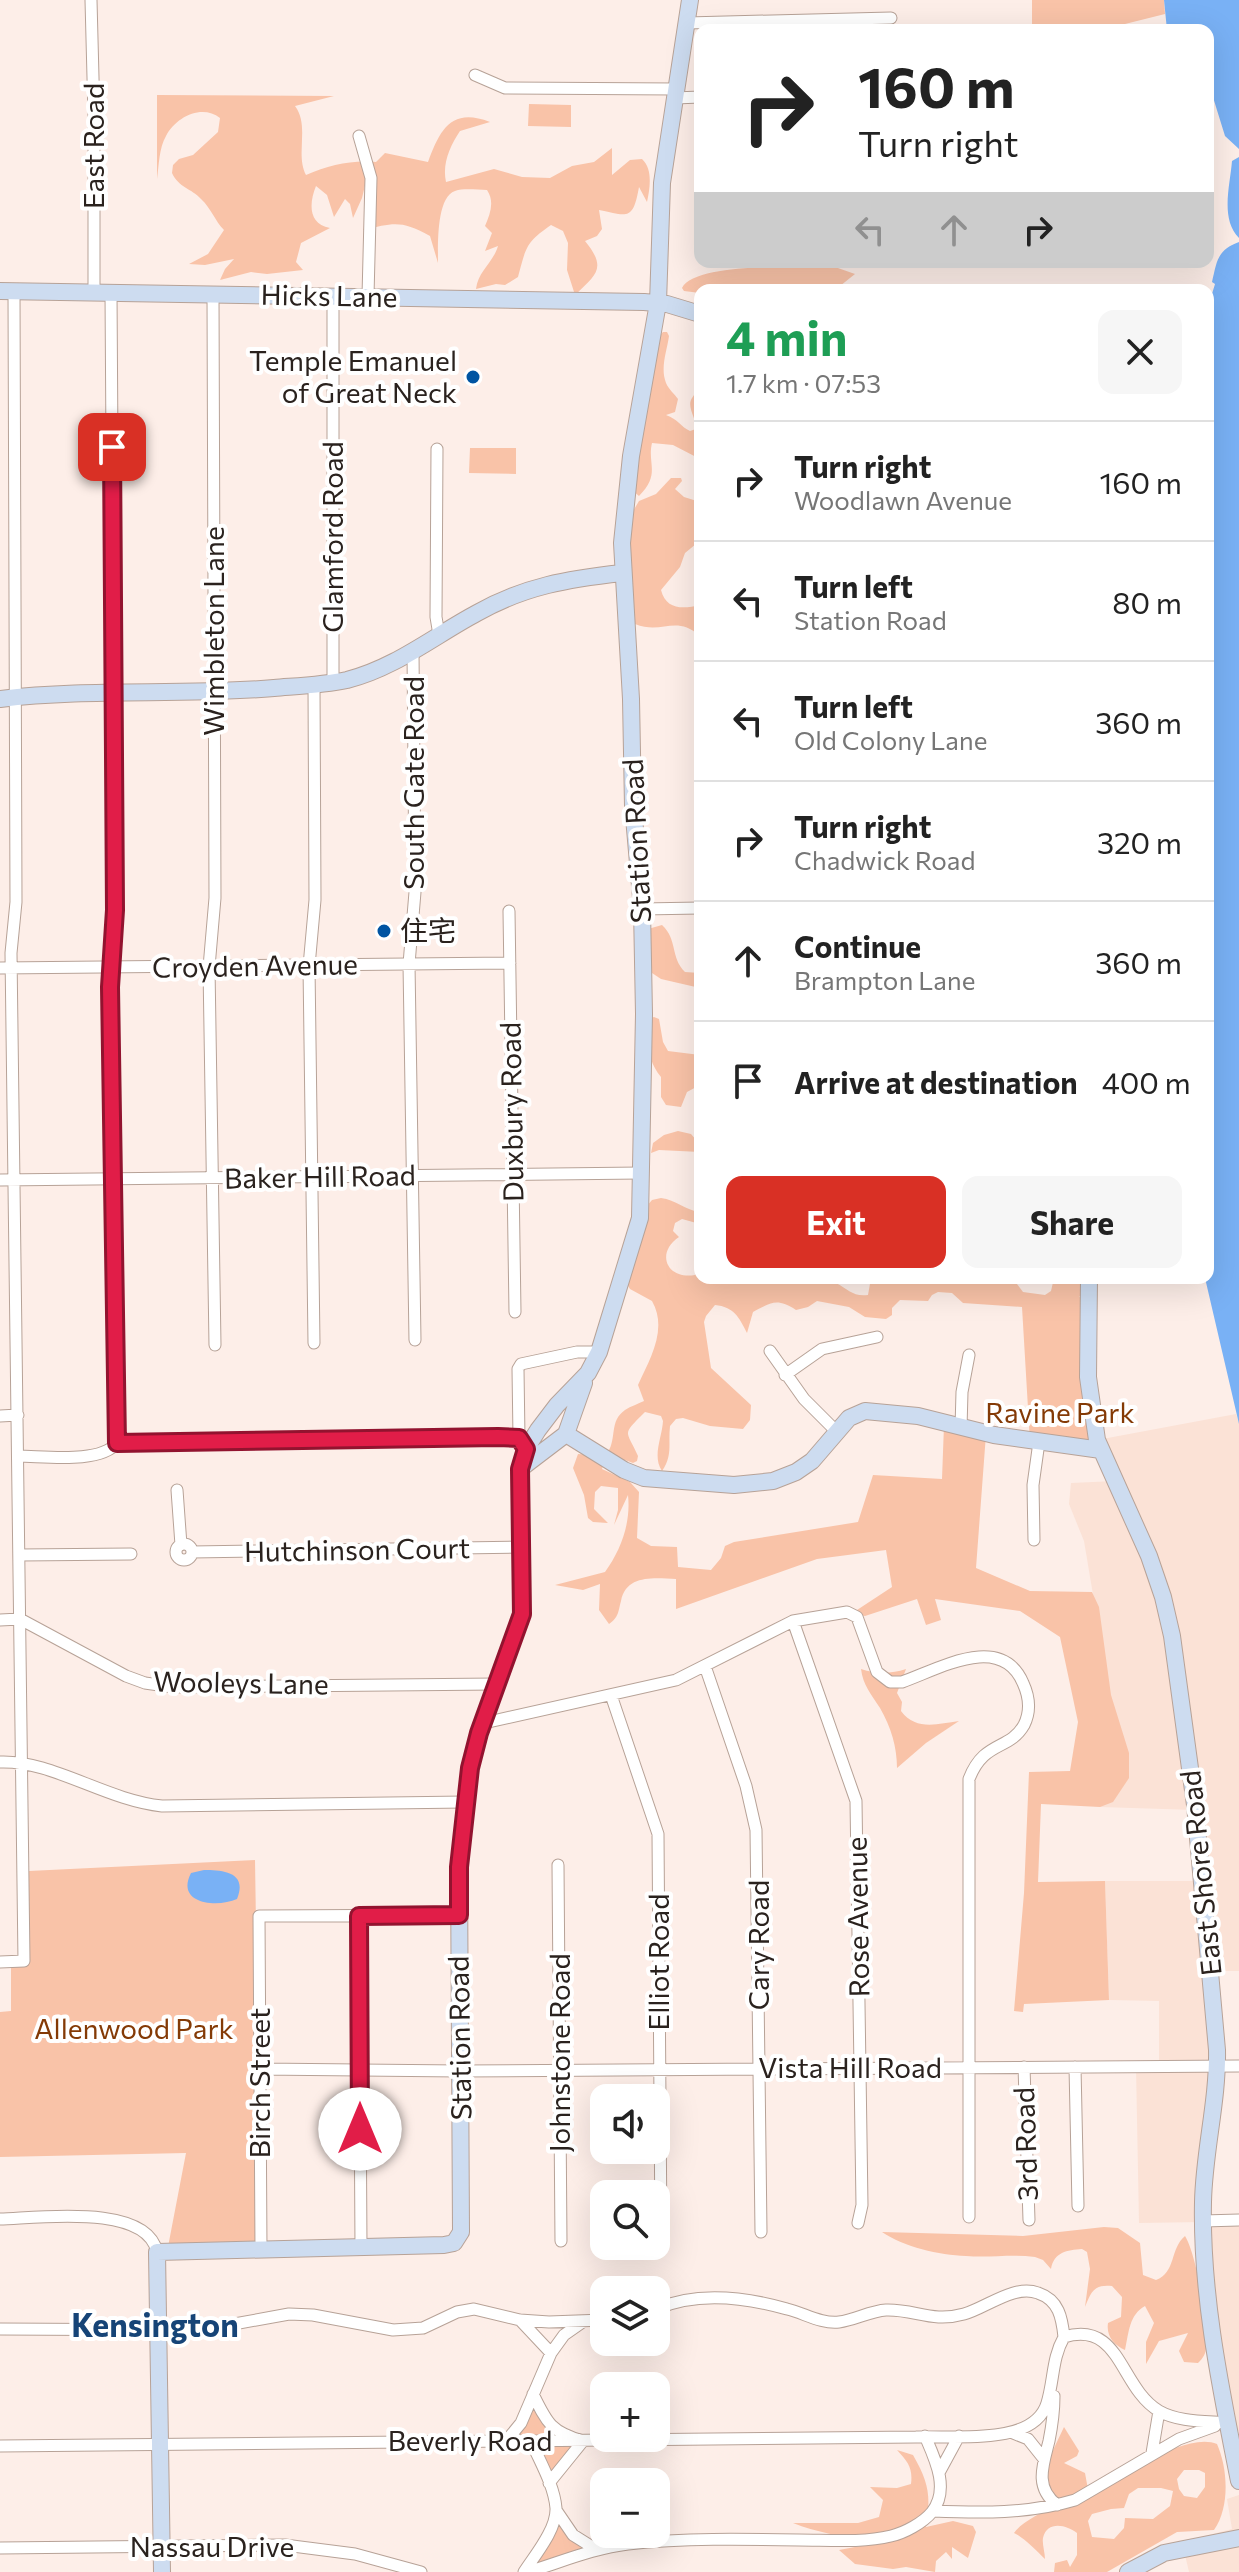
<!DOCTYPE html>
<meta charset="utf-8">
<style>
:root{--surface:#fff;--page:#f6f6f6;--text:#222;--muted:#767676;--line:#e0e0e0;--accent:#d93025}
body{margin:0;font-family:Commissioner,"Noto Sans SC",sans-serif;background:var(--page);color:var(--text);height:100vh;display:flex;flex-direction:column;font-size:30px;white-space:nowrap}
*{box-sizing:border-box;margin:0}
p{font-size:26px;color:var(--muted)}
.icon{flex:none;width:44px;height:44px;fill:none;stroke:currentColor;stroke-width:2;stroke-linecap:round;stroke-linejoin:round}
.map{position:relative;flex:1;overflow:hidden}
.panel{position:absolute;left:694px;top:284px;width:520px;height:1000px;display:flex;flex-direction:column;background:var(--surface);border-radius:16px;box-shadow:0 8px 32px #0002}
.panel>*{flex:none}
.banner{position:absolute;left:694px;top:24px;width:520px;height:244px;border-radius:16px;box-shadow:0 8px 32px #0002;background:#fff;color:var(--text);overflow:hidden}
.tools{position:absolute;left:590px;top:2084px;display:grid;gap:16px}
.tools a{display:grid;place-items:center;width:80px;height:80px;border-radius:16px;background:var(--surface);box-shadow:0 8px 32px #0002;font-size:40px}
.pin{position:absolute;display:grid;place-items:center;width:68px;height:68px;color:#fff;margin:-34px;border-radius:16px;box-shadow:0 4px 12px #0006}
.me{position:absolute;width:88px;margin:-44px;rotate:0deg;stroke-linejoin:round;filter:drop-shadow(0 0 6px #0008)}
.turn{display:flex;align-items:center;gap:28px;height:168px;padding:0 32px;font-size:36px}
.turn .icon{width:104px;height:104px;stroke-width:2.5}
.turn b{display:block;font-size:56px;line-height:68px}
.lanes{display:flex;align-items:center;height:76px;padding:0 32px;background:#0003;justify-content:center;gap:40px;direction:ltr}
.lanes .off{opacity:.35}
.round{display:grid;place-items:center;flex:none;width:84px;height:84px;border-radius:16px;background:var(--page)}
.headline{display:flex;align-items:center;justify-content:space-between;height:136px;padding:0 32px}
h1{font-size:48px;font-weight:700;line-height:60px;color:#1e9e55}
.action{display:flex;gap:16px;margin-top:auto;padding:16px 32px}
.action a{flex:1;height:92px;border-radius:16px;background:var(--accent);color:#fff;font-size:32px;font-weight:700;line-height:92px;text-align:center}
.action a+a{background:var(--page);color:var(--text)}
ul{padding:0;list-style:none}
li{display:flex;align-items:center;gap:24px;height:120px;padding:0 32px;border-top:2px solid var(--line)}
li div{flex:1}
li b{display:block;font-size:30px}
li em{font-style:normal}
.map>svg:first-child{display:block}
.built{fill:#fbe2d6}
.green{fill:#f9c3a8;fill-rule:evenodd}
.water{fill:#79b1f5}
.lines{fill:none;stroke-linecap:round;stroke-linejoin:round}
.street-casing{stroke:#b7a297;stroke-width:13}
.secondary-casing{stroke:#b7a297;stroke-width:18}
.street{stroke:#fff;stroke-width:11}
.secondary{stroke:#cddcf0;stroke-width:16}
.route-casing{stroke:#92132f;stroke-width:20}
.route{stroke:#e11d48;stroke-width:14}
.poi-dot{fill:#0054a2;stroke:#fff;stroke-width:3}
.labels{text-anchor:middle;stroke-width:8;stroke-linejoin:round;paint-order:stroke}
.street-label{font-size:28px;fill:#2a221e;stroke:#fff}
.poi-label{font-size:28px;fill:#2a221e;stroke:#fff;text-anchor:end}
.park-label{font-size:28px;fill:#843a06;stroke:#fff}
.quarter-label{font-size:32px;font-weight:bold;fill:#164477;stroke:#fff}
</style>
<div class="map">
<svg width="1239" height="2572" viewBox="0 0 1239 2572">
<rect width="100%" height="100%" fill="#fdeee8"/>
<path class="built" d="M1236,1414L1239,1423V1971H1211L1216,2031L1203,2221H1239V2431L1229,2432L1203,2222L1139,2223L1136,2067L1159,2066V2001L1109,2000L1105,1881H1202L1195,1810L1100,1807L1105,1666L1084,1541L1069,1504L1071,1483L1115,1481L1097,1440Z
M1239,2495V2572H1189L1182,2542L1232,2529L1227,2499Z"/>
<path class="green" d="M1032,0H1164L1165,14L1101,30H1032Z
M157,95L334,96L295,106C310,126 295,154 306,175C329,165 351,160 376,162L385,153L428,162C440,130 451,107 490,122L460,131C450,146 442,164 446,182L494,169L522,177L550,178L572,166L594,162L612,148V175L630,160L642,159C653,169 650,188 647,202L639,187C633,221 628,216 599,210L602,229L597,236L585,241C607,268 597,274 575,295L567,270L568,243L563,231L551,225C525,243 526,248 518,277L505,285L496,284L476,289C478,271 493,263 498,246L485,251L492,233L485,226C490,214 495,202 487,190C477,190 464,188 455,191C436,197 438,247 438,263L430,236C401,220 394,223 363,230L372,216L377,197L367,177L362,198L353,218L350,204L345,199L334,217L327,195L316,186C309,203 308,224 330,228L301,243L296,262L303,270L267,274L251,272L220,280L225,269L234,259L205,265L189,264L208,254L224,230C215,221 211,208 201,199C191,188 179,188 172,173L173,165L179,159L193,155L218,132L220,118C202,104 176,117 166,136C159,148 159,165 157,179Z
M529,104L571,105V127L528,126Z
M806,266L835,267L855,274L835,290H809L791,285L772,290H700V293L684,291L682,288C693,265 782,267 806,266Z
M663,332H667L669,336C667,351 660,368 666,383C669,390 674,393 678,399L675,412L666,415C678,419 681,427 690,431L696,429C697,419 686,407 692,398C694,394 698,392 700,389V459L673,445L652,443C647,464 661,474 639,496L632,490L658,337Z
M470,448H516V474L469,473Z
M671,478H681L682,481L675,489L684,497L700,502V544H696L685,553L680,567L661,590C666,610 683,609 700,605V636C675,614 663,635 635,624L630,605L629,518L639,501L656,494Z
M662,925C678,940 670,957 685,972L700,973V988L661,979L649,971L648,929Z
M654,1017L659,1019L663,1042L668,1051L700,1055V1085L687,1092L681,1107L666,1105L661,1097V1077C646,1059 647,1040 651,1018Z
M678,1131L691,1134L697,1141L700,1139V1152L659,1150L651,1153L653,1143L664,1135Z
M661,1198C676,1200 685,1210 700,1212V1224L682,1219L675,1223L673,1231L679,1237C655,1253 667,1280 695,1275L700,1268V1278H816C823,1281 830,1281 836,1283C848,1289 853,1297 868,1295L871,1278H1017V1284L1023,1292L1045,1295L1051,1291L1054,1278H1081L1085,1292L1079,1297L1088,1296L1097,1440L1030,1442L1022,1307L963,1303L952,1293L938,1292L932,1295L928,1301L900,1300L892,1308V1315L886,1319L865,1317L849,1307L817,1301L808,1307L796,1310C777,1298 772,1302 753,1312L747,1333C739,1317 734,1307 715,1305L706,1316L704,1322L711,1368L751,1405L750,1420L743,1429L710,1426L683,1418L676,1419L670,1426C668,1444 673,1455 662,1471C652,1456 662,1438 663,1421L661,1416L645,1412C621,1436 626,1429 638,1456L637,1461L633,1463L625,1460L604,1463L602,1469L630,1482L639,1492L637,1538L651,1546L677,1547L678,1567L711,1570L721,1558L725,1546L734,1542L858,1522L873,1475L942,1479L944,1425L986,1434L976,1568L1030,1591L1092,1592L1099,1607L1111,1695L1129,1753V1778L1113,1802L1100,1807L1041,1804L1038,1882L1105,1881L1109,2000L1024,2004L1023,2012L1014,2011L1024,1893L1029,1772L1070,1771L1078,1722L1060,1637L1020,1611L935,1599L941,1620L926,1625L917,1599L865,1616L859,1615L857,1610L892,1587L886,1550L817,1559L676,1609V1579C655,1578 626,1574 621,1601C618,1612 619,1617 609,1624L599,1610L600,1584L583,1590L555,1585L605,1572C621,1550 631,1523 628,1495L614,1525L618,1510V1488L601,1486L595,1492L594,1509L608,1523L593,1522L588,1518L584,1495L573,1468L578,1454L592,1455L608,1452C617,1438 609,1421 625,1410C631,1406 638,1404 644,1401L638,1385C650,1359 668,1329 652,1301L630,1289L627,1284L646,1207L652,1200Z
M861,1669C876,1674 891,1674 906,1669L897,1693L902,1702L901,1711C916,1731 937,1724 959,1721L926,1743L897,1768C897,1747 891,1727 880,1708C871,1694 863,1685 861,1669Z
M255,1860L261,2249L167,2252L186,2153L0,2157V2012L11,2011V1963L28,1962L29,1871Z
M1104,2227L1118,2228L1140,2243L1143,2275L1156,2280C1176,2273 1170,2248 1185,2236C1196,2253 1209,2326 1206,2347C1206,2354 1203,2358 1198,2363L1184,2362L1179,2351L1188,2333L1159,2341L1146,2364V2342L1154,2323L1145,2306C1129,2315 1129,2332 1125,2350C1114,2345 1106,2336 1108,2323L1121,2317L1122,2297L1112,2286C1094,2284 1091,2292 1085,2307L1090,2269L1087,2252L1082,2249C1067,2250 1054,2252 1051,2269L1043,2260L1035,2257C1012,2254 989,2258 966,2256C939,2255 904,2247 882,2232L1023,2236Z
M533,2394L546,2421L583,2441L549,2483L531,2441L507,2440Z
M1064,2427L1079,2451L1077,2456L1064,2463L1085,2473L1089,2495C1118,2479 1185,2431 1217,2444C1228,2469 1230,2507 1214,2530L1177,2532L1107,2572H1054L1055,2563L1067,2560L1070,2567L1077,2555V2533C1067,2525 1047,2520 1043,2538C1042,2544 1045,2553 1045,2559C1037,2551 1023,2537 1014,2533C1024,2519 1042,2515 1056,2502L1045,2488L1046,2465ZM1184,2470H1199L1205,2473V2487L1197,2498L1184,2496L1179,2489L1177,2479ZM1138,2488H1161L1173,2491L1170,2506L1153,2519L1125,2518L1124,2528L1114,2539L1092,2537L1088,2521L1092,2514L1111,2509L1124,2508L1129,2494Z
M897,2450L913,2455C929,2483 931,2496 926,2527L953,2521L973,2526L976,2532L968,2558L952,2547V2559L946,2552L936,2561L935,2572L906,2567L893,2569L855,2564L839,2550L871,2544C845,2536 818,2533 793,2523H858L879,2517L883,2500L870,2487L897,2488L911,2484C913,2468 908,2462 897,2450Z
M556,2510L573,2535L597,2550L528,2572Z"/>
<path class="water" d="M1164,0H1239V149L1225,136L1212,94L1208,88V30H1167Z
M1239,157V238C1220,219 1230,186 1232,161Z
M1239,242V1424L1205,1278H1208V307L1215,284L1212,282C1217,261 1217,250 1239,242Z
M204,1870C223,1870 248,1872 237,1899C217,1908 175,1904 191,1873Z"/>
<g class="lines">
<defs>
<path id="street" d="M91,0L94,116V292
M687,23L891,18
M475,75L505,88L676,89
M675,98L700,97
M359,136L371,178L368,296
M111,292L115,910L110,987L117,1443
M213,294L215,898L209,967L215,1345
M437,449L436,617L439,635
M413,650L415,892L409,964L415,1340
M333,683V295
M314,685L315,900L309,966L314,1343
M642,909L700,908
M509,911L515,1312
M0,968L510,963
M0,1180L641,1173
M770,1351L804,1399L838,1433
M785,1375L822,1349L877,1337
M0,1416L18,1415
M961,1428L962,1392L969,1355
M522,1442L519,1438L518,1369L521,1364L577,1352H599
M117,1443L519,1438
M18,1456C44,1456 100,1464 117,1443
M177,1490L181,1545
M1034,1540L1033,1485L1039,1442
M176 1552a8 8 0 1 1 16 0a8 8 0 1 1-16 0Z
M192,1552L521,1547
M20,1555L131,1554
M0,1620L20,1619L126,1676L145,1683L173,1687L497,1684
M793,1621L856,1801L862,2205L858,2223
M705,1666L746,1786L756,1830L761,2232
M611,1695L658,1834L661,2236
M484,1723L676,1680L793,1621L847,1612L857,1617L877,1672L890,1682H902C939,1669 1001,1632 1023,1683C1029,1696 1031,1711 1024,1725C1009,1751 984,1740 969,1779V2217
M0,1762C52,1760 105,1800 162,1806L465,1802
M558,1865L561,2241
M359,1916L361,2247
M0,1962L24,1961L11,953L16,902L14,292
M1024,2067L1029,2220
M1075,2067L1078,2206
M260,2069L460,2071L1239,2066
M0,2219C38,2218 147,2203 157,2252
M1203,2221L1239,2220
M261,2249L259,1916L459,1915
M656,2309C697,2291 745,2297 787,2309C804,2313 821,2324 839,2322C855,2320 870,2311 886,2310C915,2309 932,2323 964,2314C986,2308 1014,2284 1038,2293C1059,2300 1062,2318 1064,2337
M0,2329L190,2330L212,2328L289,2314L313,2315L393,2330L423,2328L457,2312L474,2309L520,2320L549,2322L604,2320
M551,2353L564,2335L584,2321
M533,2394C547,2423 551,2432 583,2441L549,2483
M1054,2396C1054,2411 1052,2426 1049,2441C1043,2465 1034,2487 1057,2505
M1013,2433L1028,2439L1044,2459
M507,2440L521,2423L551,2353L520,2320
M0,2446L916,2437C952,2435 1034,2447 1047,2403C1054,2380 1052,2358 1064,2337C1121,2320 1119,2387 1159,2411C1178,2422 1206,2421 1228,2423
M1152,2453L1159,2411
M940,2471L959,2436
M556,2510L573,2535L597,2550
M933,2511C981,2513 1028,2514 1075,2500L1179,2439L1215,2426
M0,2548L285,2545L355,2554L421,2572
M524,2572C535,2555 557,2529 556,2508C554,2485 540,2462 531,2441
M528,2572C561,2562 594,2548 628,2544C684,2538 742,2539 799,2540C828,2540 862,2543 891,2536C904,2533 923,2523 932,2512C950,2489 935,2459 925,2436"/>
<path id="secondary" d="M0,291L644,302L667,304L700,314
M0,699C91,688 183,696 274,688C298,686 323,685 347,680C395,668 434,636 477,613C525,586 568,579 622,573
M1089,1278L1088,1377L1097,1440L1149,1556L1163,1597L1172,1636L1195,1805L1217,2050C1218,2101 1204,2151 1203,2202C1201,2296 1221,2390 1239,2481
M566,1434L624,1470L644,1478L734,1485L773,1481L796,1472L812,1461L849,1418L865,1411L918,1416L994,1435L1101,1450
M566,1434L584,1383
M520,1469L566,1434
M162,2572L157,2252L444,2245L454,2243L461,2232L459,1867L470,1768L479,1733L522,1614L520,1469L526,1449L538,1430L557,1405L588,1373L599,1352L640,1218L644,1014L642,909L633,806L631,699L622,543L631,456L658,303L662,183L690,0
M1128,2572L1164,2553L1239,2538"/>
</defs>
<use href="#street" class="street-casing"/>
<use href="#secondary" class="secondary-casing"/>
<use href="#street" class="street"/>
<use href="#secondary" class="secondary"/>
</g>
<g class="lines">
<defs>
<path id="route" d="M112,447L115,910L110,987L117,1443L498,1437L519,1438L526,1449L520,1469L522,1614L479,1733L470,1768L459,1867V1915L359,1916L360,2129"/>
</defs>
<use href="#route" class="route-casing"/>
<use href="#route" class="route"/>
</g>
<g class="poi-dot">
<circle cx="473" cy="377" r="8"/>
<circle cx="384" cy="931" r="8"/>
</g>
<g class="labels">
<g class="street-label">
<text transform="translate(94 146) rotate(-90)" y="10">East Road</text>
<text transform="translate(329 296) rotate(1)" y="10">Hicks Lane</text>
<text transform="translate(333 537) rotate(-90)" y="10">Glamford Road</text>
<text transform="translate(214 631) rotate(-90)" y="10">Wimbleton Lane</text>
<text transform="translate(414 783) rotate(-90)" y="10">South Gate Road</text>
<text transform="translate(637 841) rotate(-93)" y="10">Station Road</text>
<text transform="translate(255 966) rotate(-1)" y="10">Croyden Avenue</text>
<text transform="translate(512 1112) rotate(-91)" y="10">Duxbury Road</text>
<text transform="translate(320 1177) rotate(-1)" y="10">Baker Hill Road</text>
<text transform="translate(357 1550) rotate(-1)" y="10">Hutchinson Court</text>
<text transform="translate(241 1683) rotate(1)" y="10">Wooleys Lane</text>
<text transform="translate(1201 1873) rotate(-96)" y="10">East Shore Road</text>
<text transform="translate(858 1917) rotate(-91)" y="10">Rose Avenue</text>
<text transform="translate(759 1945) rotate(-90)" y="10">Cary Road</text>
<text transform="translate(659 1962) rotate(-90)" y="10">Elliot Road</text>
<text transform="translate(460 2038) rotate(-91)" y="10">Station Road</text>
<text transform="translate(560 2053) rotate(-90)" y="10">Johnstone Road</text>
<text x="850" y="2078">Vista Hill Road</text>
<text transform="translate(260 2083) rotate(-90)" y="10">Birch Street</text>
<text transform="translate(1026 2144) rotate(-92)" y="10">3rd Road</text>
<text x="470" y="2451">Beverly Road</text>
<text x="212" y="2557">Nassau Drive</text>
</g>
<g class="poi-label">
<text x="457" y="371">Temple Emanuel<tspan x="457" dy="32">of Great Neck</tspan></text>
<text x="400" y="941" text-anchor="start">住宅</text>
</g>
<g class="park-label">
<text x="1060" y="1423">Ravine Park</text>
<text x="134" y="2039">Allenwood Park</text>
</g>
<g class="quarter-label">
<text x="155" y="2337">Kensington</text>
</g>
</g>
</svg>
<div class="tools">
<a><svg class="icon" aria-label="sound" viewBox="0 0 24 24"><path d="M4 9h4l5-4v14l-5-4H4zM17 9q2 3 0 6"/></svg></a>
<a><svg class="icon" aria-label="search" viewBox="0 0 24 24"><circle cx="10" cy="10" r="6"/><path d="M15 15l6 6"/></svg></a>
<a><svg class="icon" aria-label="layers" viewBox="0 0 24 24"><path d="M12 4l9 5-9 5-9-5zM3 14l9 5 9-5"/></svg></a>
<a>+</a>
<a>−</a>
</div>
<div class="pin" style="left:112px;top:447px;background:#d93025"><svg class="icon" aria-label="arrive" viewBox="0 0 24 24"><path d="M6 21V4h12l-3 4 3 4H6"/></svg></div>
<svg class="me" style="left:360px;top:2129px" viewBox="-20 -20 40 40"><circle r="19" fill="#fff"/><path d="M0-13L10 11 0 6-10 11z" fill="#e11d48"/></svg>
<div class="banner">
<div class="turn"><svg class="icon" aria-label="right" viewBox="0 0 24 24"><path d="M7 20v-9h11M14 6l5 5-5 5"/></svg><div><b>160 m</b>Turn right</div></div>
<div class="lanes"><svg class="icon off" aria-label="left" viewBox="0 0 24 24"><path d="M17 20v-9H6M10 6l-5 5 5 5"/></svg><svg class="icon off" aria-label="ahead" viewBox="0 0 24 24"><path d="M12 20V5M6 11l6-6 6 6"/></svg><svg class="icon" aria-label="right" viewBox="0 0 24 24"><path d="M7 20v-9h11M14 6l5 5-5 5"/></svg></div>
</div>
<section class="panel">
<div class="headline"><div><h1>4 min</h1><p>1.7 km · 07:53</p></div><a class="round"><svg class="icon" aria-label="close" viewBox="0 0 24 24"><path d="M6 6l12 12M18 6L6 18"/></svg></a></div>
<ul>
<li><svg class="icon" aria-label="right" viewBox="0 0 24 24"><path d="M7 20v-9h11M14 6l5 5-5 5"/></svg><div><b>Turn right</b><p>Woodlawn Avenue</p></div><em>160 m</em></li>
<li><svg class="icon" aria-label="left" viewBox="0 0 24 24"><path d="M17 20v-9H6M10 6l-5 5 5 5"/></svg><div><b>Turn left</b><p>Station Road</p></div><em>80 m</em></li>
<li><svg class="icon" aria-label="left" viewBox="0 0 24 24"><path d="M17 20v-9H6M10 6l-5 5 5 5"/></svg><div><b>Turn left</b><p>Old Colony Lane</p></div><em>360 m</em></li>
<li><svg class="icon" aria-label="right" viewBox="0 0 24 24"><path d="M7 20v-9h11M14 6l5 5-5 5"/></svg><div><b>Turn right</b><p>Chadwick Road</p></div><em>320 m</em></li>
<li><svg class="icon" aria-label="ahead" viewBox="0 0 24 24"><path d="M12 20V5M6 11l6-6 6 6"/></svg><div><b>Continue</b><p>Brampton Lane</p></div><em>360 m</em></li>
<li><svg class="icon" aria-label="arrive" viewBox="0 0 24 24"><path d="M6 21V4h12l-3 4 3 4H6"/></svg><div><b>Arrive at destination</b></div><em>400 m</em></li>
</ul>
<div class="action"><a>Exit</a><a>Share</a></div>
</section>
</div>
